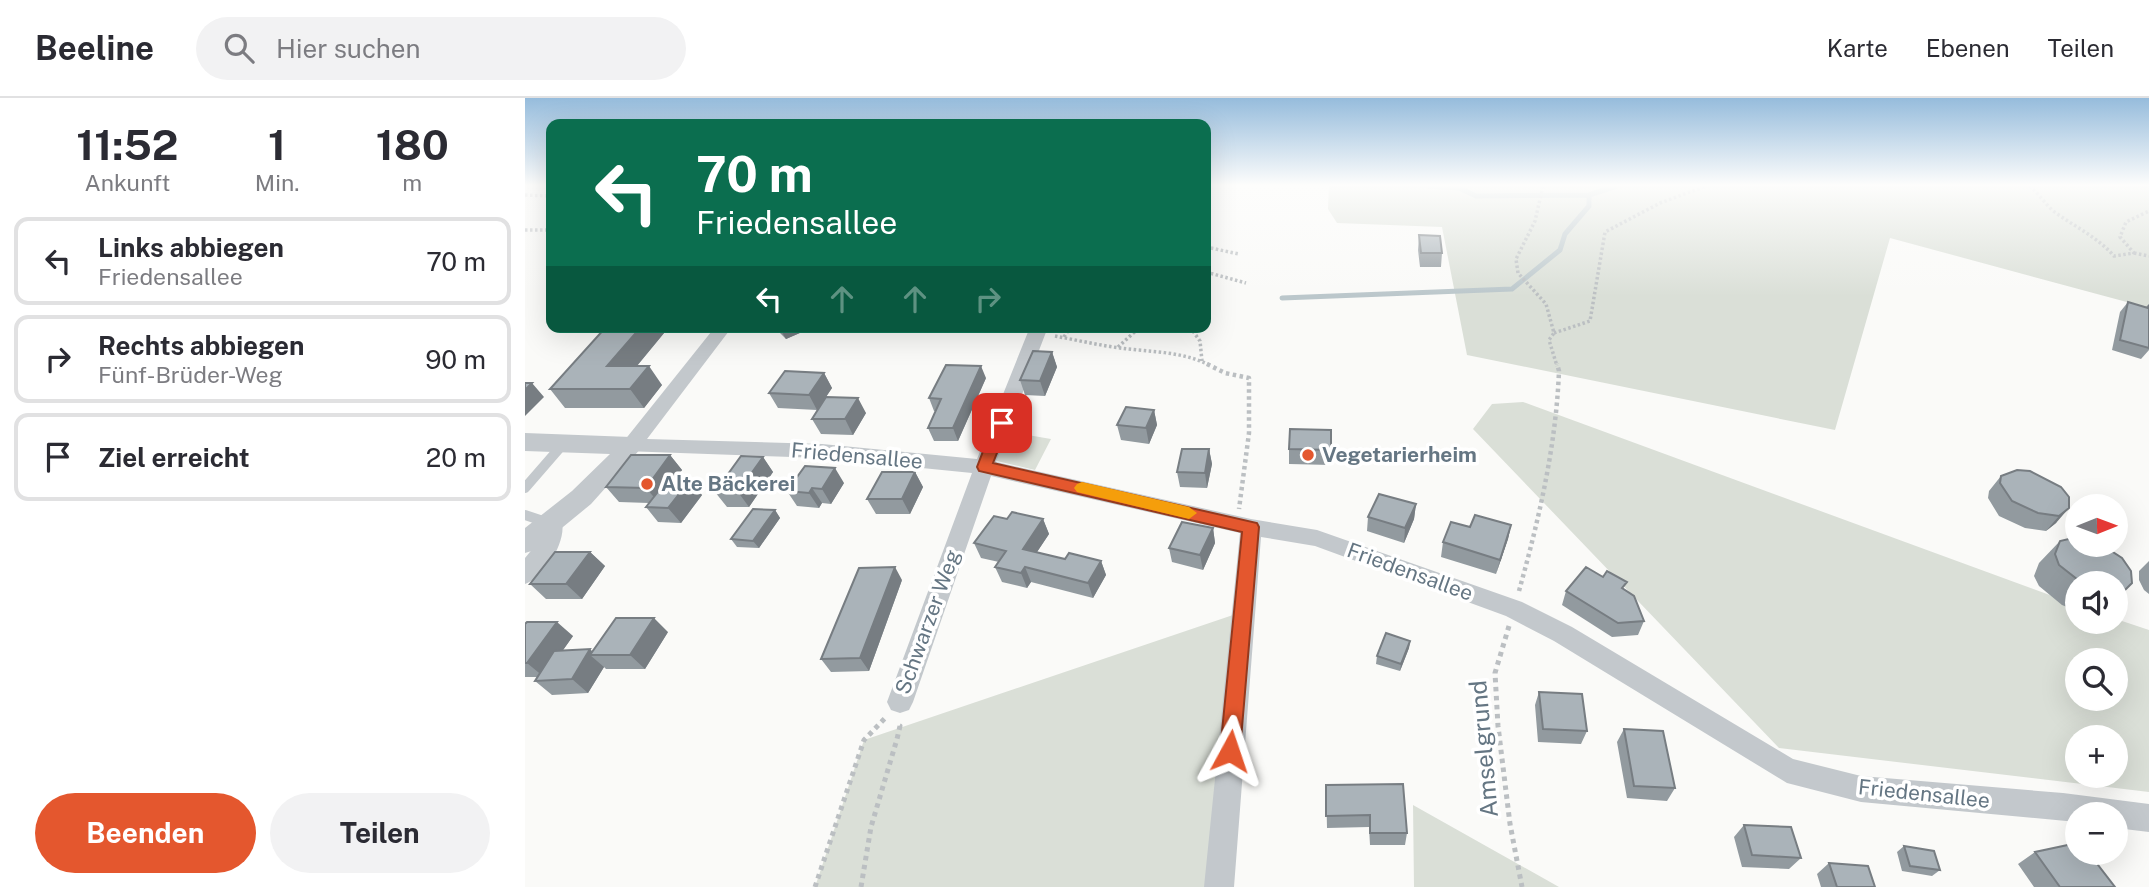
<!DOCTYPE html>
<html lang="de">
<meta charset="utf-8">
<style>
:root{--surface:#fff;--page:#f2f2f3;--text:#2b2b33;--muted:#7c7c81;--line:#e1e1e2;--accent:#e4572e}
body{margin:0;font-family:"Public Sans",sans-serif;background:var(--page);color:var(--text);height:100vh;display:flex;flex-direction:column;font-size:26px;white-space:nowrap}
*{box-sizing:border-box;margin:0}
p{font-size:23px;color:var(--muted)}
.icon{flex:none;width:38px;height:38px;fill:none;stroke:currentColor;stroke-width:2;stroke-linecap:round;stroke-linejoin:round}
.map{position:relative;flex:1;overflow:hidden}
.sheet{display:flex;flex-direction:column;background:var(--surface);width:525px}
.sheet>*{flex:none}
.guide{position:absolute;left:21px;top:21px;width:665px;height:214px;border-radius:14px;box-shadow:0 7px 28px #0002;background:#0b6e4f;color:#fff;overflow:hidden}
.needle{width:46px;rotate:89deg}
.buttons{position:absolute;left:1540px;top:396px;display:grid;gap:14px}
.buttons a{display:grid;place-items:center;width:63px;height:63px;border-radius:50%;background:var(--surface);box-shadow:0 7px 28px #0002;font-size:35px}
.pin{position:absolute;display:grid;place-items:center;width:60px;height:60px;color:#fff;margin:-30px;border-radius:14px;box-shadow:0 4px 10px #0006}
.me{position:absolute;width:77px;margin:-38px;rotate:5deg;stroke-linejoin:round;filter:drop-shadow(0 0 5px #0008)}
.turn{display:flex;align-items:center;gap:24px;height:147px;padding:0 35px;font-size:32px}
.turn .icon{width:91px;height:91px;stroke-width:2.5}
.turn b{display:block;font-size:49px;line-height:60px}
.lanes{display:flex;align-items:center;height:66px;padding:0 35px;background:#0003;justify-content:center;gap:35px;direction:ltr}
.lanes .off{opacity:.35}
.eta{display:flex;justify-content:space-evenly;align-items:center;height:119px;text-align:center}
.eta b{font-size:42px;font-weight:700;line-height:49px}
.primary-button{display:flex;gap:14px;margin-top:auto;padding:14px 35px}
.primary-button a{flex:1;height:80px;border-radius:42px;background:var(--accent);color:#fff;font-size:28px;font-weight:700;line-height:80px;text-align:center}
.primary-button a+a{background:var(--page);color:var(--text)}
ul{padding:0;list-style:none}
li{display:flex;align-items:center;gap:21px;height:88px;margin:0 14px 10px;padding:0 21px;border:4px solid var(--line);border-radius:14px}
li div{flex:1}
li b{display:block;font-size:26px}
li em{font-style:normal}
header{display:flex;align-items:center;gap:42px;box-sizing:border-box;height:98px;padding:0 35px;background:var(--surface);border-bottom:2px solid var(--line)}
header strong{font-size:33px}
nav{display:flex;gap:38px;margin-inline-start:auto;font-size:24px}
.search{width:490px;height:63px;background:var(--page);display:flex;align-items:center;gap:18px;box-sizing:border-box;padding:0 24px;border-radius:38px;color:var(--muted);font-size:26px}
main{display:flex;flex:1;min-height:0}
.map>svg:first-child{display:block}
.green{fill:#dadfd7;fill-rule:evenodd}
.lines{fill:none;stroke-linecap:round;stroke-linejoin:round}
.stream{stroke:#bbc7cb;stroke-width:5}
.path-far2{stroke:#bbbfc2;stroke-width:3.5;stroke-dasharray:2.5 2.5;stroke-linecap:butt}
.path-far1{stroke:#bbbfc2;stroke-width:4.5;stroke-dasharray:3.5 3.5;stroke-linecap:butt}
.path{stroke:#bbbfc2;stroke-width:5;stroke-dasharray:4.5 4.5;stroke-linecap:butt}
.service{stroke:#c3c8cc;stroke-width:10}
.minor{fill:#c3c8cc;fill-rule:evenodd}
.tertiary{fill:#c3c8cc;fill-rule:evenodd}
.wall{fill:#929a9f}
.shaded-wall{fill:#777d82}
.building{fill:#aab3b9;stroke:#777d82;stroke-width:2}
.route{fill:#e4572e;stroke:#94391e;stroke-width:2}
.slow{fill:#f59e0b}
.poi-dot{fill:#e4572e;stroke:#fff;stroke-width:2.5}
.labels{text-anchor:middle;stroke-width:7;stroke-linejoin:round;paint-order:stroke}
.poi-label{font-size:21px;font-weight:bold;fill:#657683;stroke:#fff;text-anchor:start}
.street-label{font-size:21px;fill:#657683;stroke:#fff}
.near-street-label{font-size:24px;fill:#657683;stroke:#fff}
</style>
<header>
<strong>Beeline</strong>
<div class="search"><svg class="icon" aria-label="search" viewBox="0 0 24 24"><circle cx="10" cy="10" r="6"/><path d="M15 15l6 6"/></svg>Hier suchen</div>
<nav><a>Karte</a><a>Ebenen</a><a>Teilen</a></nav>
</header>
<main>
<section class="sheet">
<div class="eta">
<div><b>11:52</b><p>Ankunft</p></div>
<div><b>1</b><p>Min.</p></div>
<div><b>180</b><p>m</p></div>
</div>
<ul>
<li><svg class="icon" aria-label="left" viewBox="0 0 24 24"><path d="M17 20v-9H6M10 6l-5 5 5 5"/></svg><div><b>Links abbiegen</b><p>Friedensallee</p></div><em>70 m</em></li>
<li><svg class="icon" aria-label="right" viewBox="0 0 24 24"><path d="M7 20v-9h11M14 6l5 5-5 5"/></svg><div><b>Rechts abbiegen</b><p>Fünf-Brüder-Weg</p></div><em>90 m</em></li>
<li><svg class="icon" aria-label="arrive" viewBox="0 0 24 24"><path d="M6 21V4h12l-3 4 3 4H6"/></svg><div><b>Ziel erreicht</b></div><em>20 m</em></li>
</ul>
<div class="primary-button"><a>Beenden</a><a>Teilen</a></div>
</section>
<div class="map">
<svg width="1624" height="789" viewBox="0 0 1624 789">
<rect width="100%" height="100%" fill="#fafaf8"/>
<path class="green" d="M804,88H1624V210L1365,140L1310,332L942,257L917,129L812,125L803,111Z
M998,304L1552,507V523H1591V521L1624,532V694L1254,650L948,331L967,306ZM1552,562H1591V600H1552ZM1552,639H1591V677H1552Z
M485,334L526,341L510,372L472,363L471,358Z
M708,517L688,789H290L339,642Z
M888,707L1034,789H889Z"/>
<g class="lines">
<path class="stream" d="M904,88L934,90L951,98L1064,97
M757,200L987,191L1035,152L1040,136L1064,108V97L1092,88"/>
<path class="path-far2" d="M1018,88L1010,123L991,161L993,175L1021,206L1029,235L1024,242L1032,268
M1504,88C1516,97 1521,108 1531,115C1552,130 1572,139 1589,158L1609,155L1595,139L1601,124L1624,113
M0,97L26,98
M0,132H26
M681,149L714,156
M1609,155L1624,158
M681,174L721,185
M665,229L675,243L677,263
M1029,235L1065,223L1080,134L1135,105L1181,88
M530,238C551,242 573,247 595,250C624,254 659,253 686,268
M539,239L544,231
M593,249L615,229"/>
<path class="path-far1" d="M682,266L700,275L724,280V335L714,411
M994,493C1014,421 1031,348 1034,273L1032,266"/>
<path class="path" d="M984,528L970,575L973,628L985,726L997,789
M290,789L339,642L362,618
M336,789L346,729L372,641L375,628L371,626"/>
<path class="service" d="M0,390L39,345
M0,417L24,425"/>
<path class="minor" d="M190,229H207L122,341L297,346L452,361L505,229H523L471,364L726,421L792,432L997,504L1047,529L1268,661L1336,678L1538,695L1624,706V734L1591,730V716H1552V724L1336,704L1262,685L1029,543L981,518L790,448L736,439L709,789H679L715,435L466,378L388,604L384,612L375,615L366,612L362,604L447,375L297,360L99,353L96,348L99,343Z
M27,417L35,419C46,439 19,480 0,486V460L14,443L19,419Z"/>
<path class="tertiary" d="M0,335L106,339L115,342L118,348L66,406L10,452L0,455V430L47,393L85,356L0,353Z"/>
</g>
<path class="wall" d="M894,137L917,155L916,169H895L893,152Z
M1603,204L1621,209L1624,206V252L1616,261L1587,252L1595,214Z
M81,229H144L112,268L137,287L119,310H40L25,291Z
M238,229H283L284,231L261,241L253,233H240Z
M527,254L532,269L520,298L500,297L495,282Z
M299,275L307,290L301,299L341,315L328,337L296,336L287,321L292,312L253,310L244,295Z
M461,280L433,343H409L403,330L411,313H409L404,300Z
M629,312L632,327L624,346L596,342L592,327Z
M806,332V367L764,366V351Z
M684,351L687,366L682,390L655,389L652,374Z
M145,357L157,372L151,381L177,397L156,425L133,424L121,409L124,405L94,404L81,389Z
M238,359L248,374L224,409H202L190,394Z
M390,374L398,389L385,416H351L342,401Z
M1476,378L1544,399L1531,425L1521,433L1500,430L1474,418L1463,400L1464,393Z
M319,385L306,406L297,405L294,410L272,408L262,393Z
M891,406L889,421L879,445L842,433L843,419Z
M250,412L255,420L234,450L212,449L206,441Z
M482,421H518L524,436L512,454L540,461L576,463L581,477L568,500L506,484L502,490L477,484L470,469L474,464L456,460L449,445Z
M986,427L983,441L971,476L916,459L918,444L945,429Z
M688,430L690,445L678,472L647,464L644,450Z
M1535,443L1607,485L1591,500V485H1552V513L1537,507L1514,488L1509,478L1514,465Z
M65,454L80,468L57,501H21L5,486Z
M1624,463V496L1619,492L1614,482V473Z
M377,482L344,573L306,574L296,561Z
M1099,491L1119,523L1113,537L1087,539L1037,507L1041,493Z
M0,526L48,538L38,552L67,553L143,534L120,571H81L79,569L63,595L27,597L10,583L12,579H0Z
M885,543L884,550L875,573L851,566L852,558Z
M1014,594L1062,633L1056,646L1013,644L1010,607Z
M1099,631L1150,690L1142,703L1102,700L1092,644Z
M801,687L882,735L880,747H845L844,729L802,730Z
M1219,727L1276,760L1264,771L1217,769L1209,739Z
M1379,748L1415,772L1407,778L1377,773L1372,754Z
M1510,754L1590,789H1509L1493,766Z
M1304,765L1350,789H1296L1292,776Z"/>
<path class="shaded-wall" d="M116,229H144L96,287L82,268Z
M254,229H283L284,231L261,241Z
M527,254L532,269L520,298L515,283Z
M124,268L137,287L119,310L105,291Z
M456,268L461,280L433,343L428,330Z
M299,275L307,290L292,312L284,297Z
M7,285L19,299L0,318V292Z
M333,300L341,315L328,337L320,321Z
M629,312L632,327L624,346L621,330Z
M684,351L687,366L682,390L680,375Z
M145,357L157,372L134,405L121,390Z
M238,359L248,374L224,409L213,394Z
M310,370L319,385L306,406L297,391Z
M390,374L398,389L385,416L377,401Z
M165,382L177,397L156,425L143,410Z
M287,390L297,405L294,410L284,395Z
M891,406L889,421L879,445L880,430Z
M1544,410L1531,425L1521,433L1534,418Z
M250,412L255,420L234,450L228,443Z
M518,421L524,436L504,466L498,451Z
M986,427L983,441L971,476L975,462Z
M688,430L690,445L678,472L675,457Z
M65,454L80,468L57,501L41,486Z
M576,463L581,477L568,500L563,485Z
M370,469L377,482L344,573L335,560Z
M500,469L506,484L502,490L496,475Z
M129,520L143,534L120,571L105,557Z
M32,524L48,538L19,579L2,565Z
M885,543L884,550L875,573L876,566Z
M65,551L71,557H65L79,569L63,595L47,581Z"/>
<path class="building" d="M894,137L915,138L917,155H896Z
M1603,204L1623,210L1624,207V250L1595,242Z
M81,229H116L82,268H124L105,291H25Z
M508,253L527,254L515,283L495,282Z
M421,267L456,268L428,330H403L416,301L404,300Z
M260,273L299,275L284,297L244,295Z
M0,285H7L0,292Z
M301,299L333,300L320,321H287Z
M601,309L629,312L621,330L592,327Z
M765,331L806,332V352L764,351Z
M657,351H684L680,375L652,374Z
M106,357H145L121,390L81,389Z
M216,358L238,359L213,394H190Z
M280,368L310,370L297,391L287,390L284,395L262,393Z
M1492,372L1505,373L1536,389L1544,399V410L1534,418L1513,415L1487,403L1475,385L1476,378Z
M357,374H390L377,401H342Z
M143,381L165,382L143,410L121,409Z
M854,396L891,406L880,430L843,419Z
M228,411L250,412L228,443L206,441Z
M487,414L518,421L498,451L540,461L544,455L576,463L563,485L500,469L496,475L470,469L481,453L449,445L469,418L482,421Z
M950,417L986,427L975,462L918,444L926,424L945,429Z
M657,424L688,430L675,457L644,450Z
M1548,440H1552V446L1577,447L1597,460L1606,473L1607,485L1600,492H1591V485H1557L1534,467L1530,456L1535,443Z
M30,454H65L41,486H5Z
M370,469L335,560L296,561L334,470Z
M1061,469L1078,479L1082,473L1102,484L1097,490L1109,498L1119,523L1093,525L1041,493Z
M91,520H129L105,557H65Z
M2,524H32L2,565H0V526Z
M861,535L885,543L876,566L852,558Z
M65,551L47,581L10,583L29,553Z
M1014,594L1057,596L1062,633L1018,631Z
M1099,631L1138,633L1150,690L1109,688Z
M878,686L882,735H845V717L801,718V687Z
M1219,727L1266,729L1276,760L1227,757Z
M1552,745V754H1563L1590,789H1535L1510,754Z
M1379,748L1409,753L1415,772L1385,768Z
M1304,765L1343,768L1350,789H1312Z"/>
<linearGradient id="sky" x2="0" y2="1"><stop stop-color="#96bcdc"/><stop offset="0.44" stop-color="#fdfdfc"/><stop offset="1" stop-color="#fdfdfc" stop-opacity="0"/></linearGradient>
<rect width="1624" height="198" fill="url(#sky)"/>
<path class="route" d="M477,320L484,325L468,365L732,425L734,429L715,653L712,660L705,663L698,660L695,653L717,434L454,373L452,369L469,325Z"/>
<path class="slow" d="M557,384L664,409L672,415L664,421L552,394L549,390L552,386Z"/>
<g class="poi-dot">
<circle cx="783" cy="357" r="7"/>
<circle cx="122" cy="386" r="7"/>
</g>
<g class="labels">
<g class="poi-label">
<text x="797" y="364">Vegetarierheim</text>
<text x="136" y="393">Alte Bäckerei</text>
</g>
<g class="street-label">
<text transform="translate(332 358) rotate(5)" y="7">Friedensallee</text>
<text transform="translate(885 474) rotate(20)" y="7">Friedensallee</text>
<text transform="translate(403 524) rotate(-70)" y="7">Schwarzer Weg</text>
<text transform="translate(1399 696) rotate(6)" y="7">Friedensallee</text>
</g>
<g class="near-street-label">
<text transform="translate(959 651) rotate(-95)" y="8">Amselgrund</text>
</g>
</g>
</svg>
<div class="buttons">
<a><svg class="needle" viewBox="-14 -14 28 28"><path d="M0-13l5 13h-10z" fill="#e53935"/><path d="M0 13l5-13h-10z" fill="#7c7c81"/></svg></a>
<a><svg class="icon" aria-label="sound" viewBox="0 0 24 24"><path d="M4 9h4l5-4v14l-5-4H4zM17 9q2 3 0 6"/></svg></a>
<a><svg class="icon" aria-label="search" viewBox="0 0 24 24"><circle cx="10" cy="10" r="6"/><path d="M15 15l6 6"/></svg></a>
<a>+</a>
<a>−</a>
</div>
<div class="pin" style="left:477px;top:325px;background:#d93025"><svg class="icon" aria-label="arrive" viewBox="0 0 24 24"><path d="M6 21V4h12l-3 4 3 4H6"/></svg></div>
<svg class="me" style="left:705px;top:653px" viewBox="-20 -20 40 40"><path d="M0-17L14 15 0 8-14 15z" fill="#e4572e" stroke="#fff" stroke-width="4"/></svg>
<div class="guide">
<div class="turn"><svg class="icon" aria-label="left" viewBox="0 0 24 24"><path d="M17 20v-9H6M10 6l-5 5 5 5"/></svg><div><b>70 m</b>Friedensallee</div></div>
<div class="lanes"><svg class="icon" aria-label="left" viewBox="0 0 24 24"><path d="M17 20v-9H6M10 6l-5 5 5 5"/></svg><svg class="icon off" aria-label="ahead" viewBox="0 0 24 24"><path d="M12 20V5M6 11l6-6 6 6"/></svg><svg class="icon off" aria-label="ahead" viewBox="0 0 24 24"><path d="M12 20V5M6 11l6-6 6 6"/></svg><svg class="icon off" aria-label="right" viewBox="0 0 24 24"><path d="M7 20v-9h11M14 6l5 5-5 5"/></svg></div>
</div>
</div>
</main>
